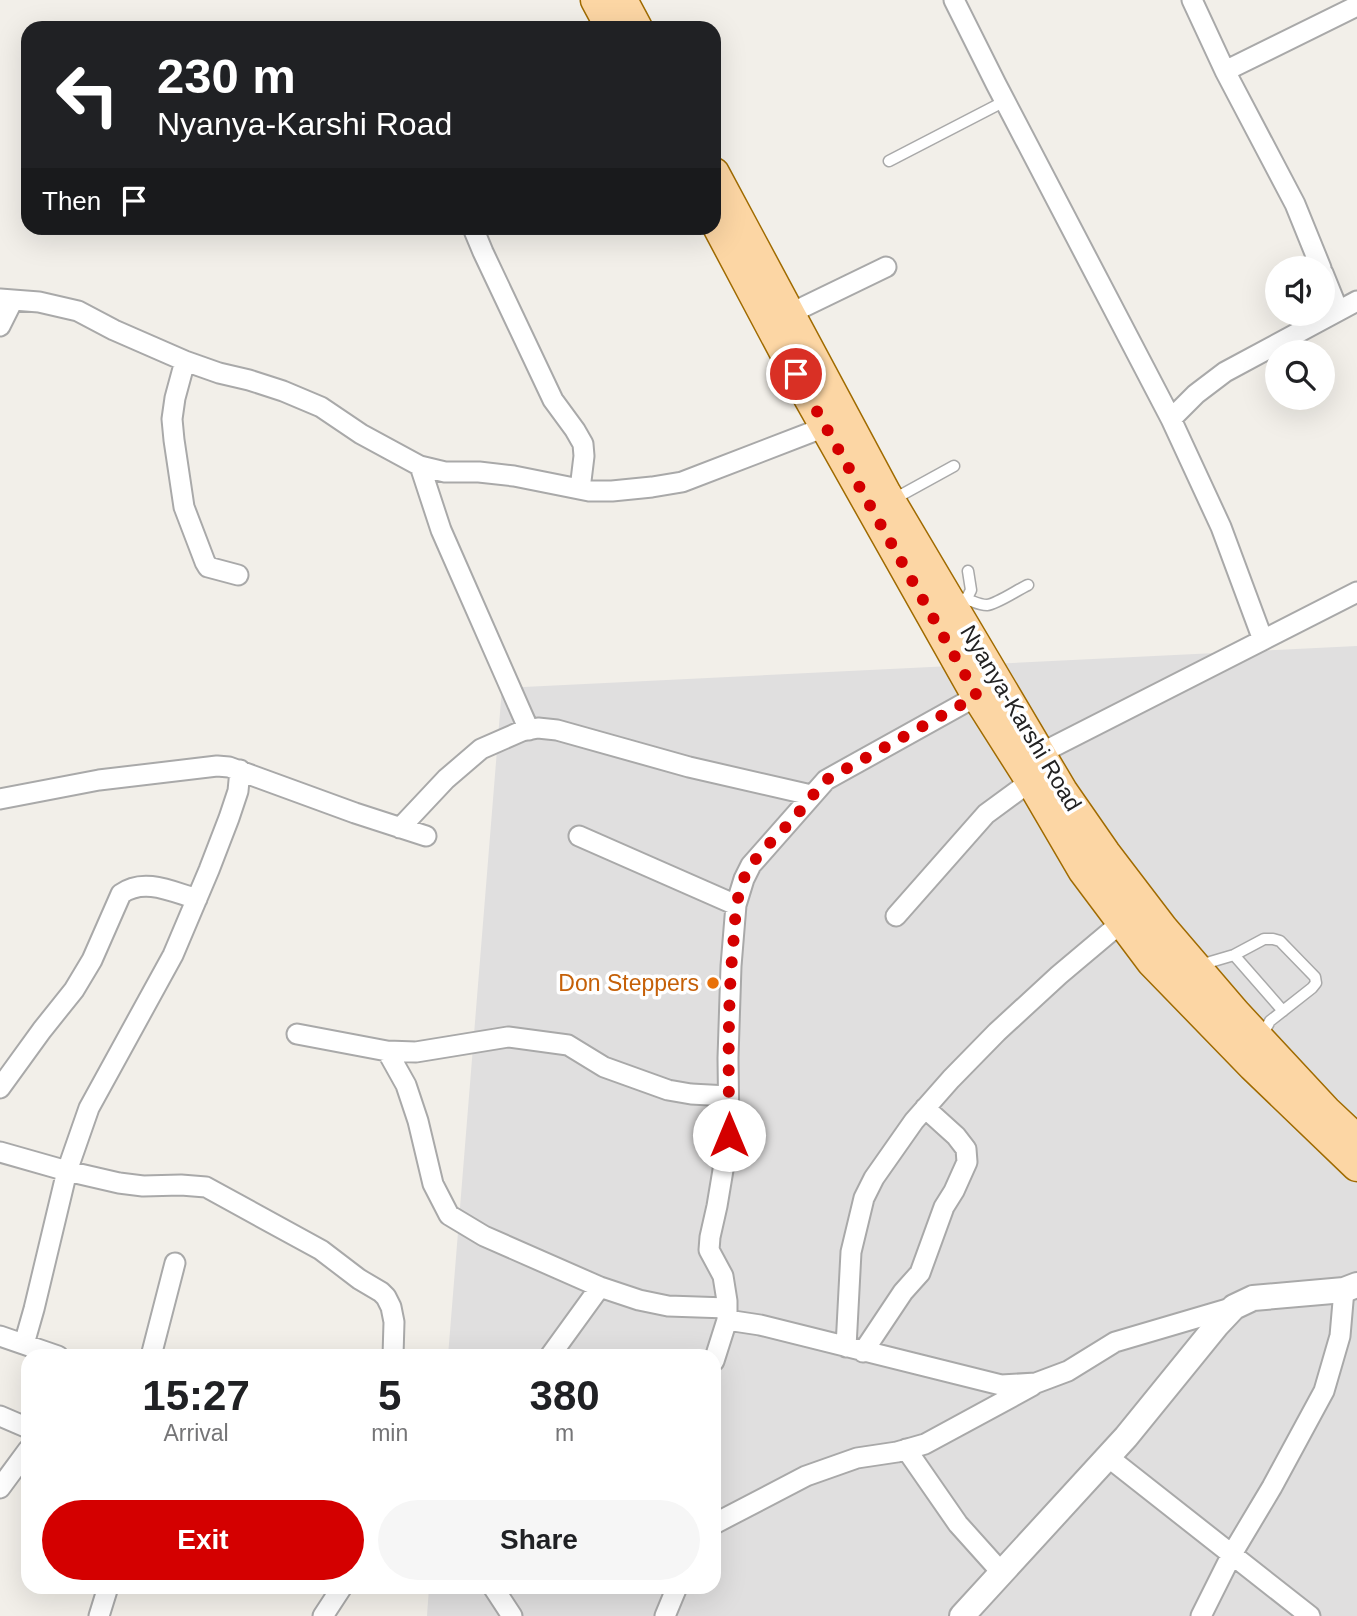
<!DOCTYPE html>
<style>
:root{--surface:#fff;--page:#f6f6f6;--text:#202124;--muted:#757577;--accent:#d40000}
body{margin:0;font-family:Arial,sans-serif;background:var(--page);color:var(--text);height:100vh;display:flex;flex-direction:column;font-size:26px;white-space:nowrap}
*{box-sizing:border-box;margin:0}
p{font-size:23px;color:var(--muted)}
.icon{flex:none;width:38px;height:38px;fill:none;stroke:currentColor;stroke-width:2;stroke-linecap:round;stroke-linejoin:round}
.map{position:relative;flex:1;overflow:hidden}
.side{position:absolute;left:21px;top:1349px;width:700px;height:245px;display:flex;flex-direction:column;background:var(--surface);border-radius:21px;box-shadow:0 7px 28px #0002}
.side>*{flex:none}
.top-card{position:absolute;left:21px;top:21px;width:700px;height:214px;border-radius:21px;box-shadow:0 7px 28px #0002;background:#202124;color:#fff;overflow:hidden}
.fabs{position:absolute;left:1265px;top:256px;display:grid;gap:14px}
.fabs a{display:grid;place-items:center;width:70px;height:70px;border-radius:50%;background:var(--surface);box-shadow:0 7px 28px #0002;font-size:35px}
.pin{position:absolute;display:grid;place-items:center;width:60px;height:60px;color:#fff;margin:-30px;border:4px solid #fff;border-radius:50%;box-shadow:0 2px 7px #0007}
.me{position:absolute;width:77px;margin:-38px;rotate:0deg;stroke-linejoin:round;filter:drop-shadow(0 0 5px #0008)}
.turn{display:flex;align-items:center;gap:24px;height:147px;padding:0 21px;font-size:32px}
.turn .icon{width:91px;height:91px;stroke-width:2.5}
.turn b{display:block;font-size:49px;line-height:60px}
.then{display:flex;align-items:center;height:66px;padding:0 21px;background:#0003;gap:14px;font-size:26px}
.eta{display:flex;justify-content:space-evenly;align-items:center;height:119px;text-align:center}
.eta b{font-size:42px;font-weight:600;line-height:49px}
.primary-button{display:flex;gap:14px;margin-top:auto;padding:14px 21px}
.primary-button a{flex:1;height:80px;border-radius:42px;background:var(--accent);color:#fff;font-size:28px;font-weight:600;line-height:80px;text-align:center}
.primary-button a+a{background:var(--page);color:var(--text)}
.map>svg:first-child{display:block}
.residential{fill:#e0dfdf}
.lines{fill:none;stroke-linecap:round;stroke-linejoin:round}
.service-casing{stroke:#a9a9a9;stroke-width:13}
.minor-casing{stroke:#a9a9a9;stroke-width:23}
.tertiary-casing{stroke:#a9a9a9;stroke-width:28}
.primary-casing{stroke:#a06b00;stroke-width:33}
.service{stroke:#fff;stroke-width:10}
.minor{stroke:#fff;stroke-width:19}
.tertiary{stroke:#fff;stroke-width:24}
.primary{stroke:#fcd6a4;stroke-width:30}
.route{stroke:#d40000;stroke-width:12;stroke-dasharray:0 21.6}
.food-dot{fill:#e8710a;stroke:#fff;stroke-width:2.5}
.labels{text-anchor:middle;stroke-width:7;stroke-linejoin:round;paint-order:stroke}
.street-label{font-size:23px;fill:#222;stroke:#fff}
.food-label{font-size:23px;fill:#c56008;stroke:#fff;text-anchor:end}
</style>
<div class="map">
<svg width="1357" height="1616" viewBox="0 0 1357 1616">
<rect width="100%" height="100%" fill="#f2efe9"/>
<path class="residential" d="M1357,646V1616H427L429,1587H714V1356H448L502,688Z"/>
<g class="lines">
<defs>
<path id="service" d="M889,161L1005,101
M894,499L954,466
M967,598L971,590L968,571
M953,599C969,596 974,605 987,605C997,604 1017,590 1028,585
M1234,955L1283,1011
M1200,965L1234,955L1264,939H1273L1280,941L1315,977L1316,983L1312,988L1270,1021L1262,1036"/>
<path id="minor" d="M954,0L996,84L1171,419L1221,527L1263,640L1041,753
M1192,0L1225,71L1295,204L1321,268
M1225,71L1357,6
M473,228L483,252L553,400L575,430L583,444L584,456L580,489
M1323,273L1338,310
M0,299L39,302L78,311L114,330L185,361L219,373L249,380L283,391L321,407L361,434L420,466L445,472H479L514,476L589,491H612L652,487L682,482L825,427
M789,314L886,267
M0,326L13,300
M185,361L175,398L172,419L174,440L184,507L205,562L208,567L238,575
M1171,419L1196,394L1225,372L1357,301
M420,466L441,530L529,730
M1263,640L1357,592
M0,799L99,780L217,766L229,767L355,813L426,836
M400,828L446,779L481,749L522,731L538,728L557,730L689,767L811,795
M579,836L736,905
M896,916L986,814L1031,781
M297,1034L387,1051L416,1052L508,1037L568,1045L604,1067L668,1090L691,1094L728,1096
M387,1051L406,1085L418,1121L433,1184L449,1215L484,1236L600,1287L639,1300L668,1306L727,1308
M0,1088L42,1030L74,990L92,960L121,894C144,877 173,892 197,899
M0,1152L67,1171L119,1183L143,1186L181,1185L206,1187L321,1250L359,1279L381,1292L386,1297L391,1307L394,1322L393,1356
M727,1320L760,1325L1001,1385L1036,1383L1068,1371L1115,1342L1234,1307
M0,1336L58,1356
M24,1344L34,1309L67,1171L89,1108L173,955L209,870L229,818L238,791L240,770
M846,1347L851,1252L864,1198L874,1178L914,1121L951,1079L997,1032L1059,975L1122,922
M863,1352L903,1292L920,1273L944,1207L954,1191L967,1162L966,1149L956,1136L925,1108
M151,1356L175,1263
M550,1356L600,1287
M714,1361L727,1320V1301L723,1276L709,1250L710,1237L717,1206L729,1134L728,1058L731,966L736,905L744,879L751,865L826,780L977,696
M0,1416L28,1428
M906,1449L958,1524L1002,1573
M1108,1457L1310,1616
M0,1488L28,1450
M714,1524L806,1476L857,1458L897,1452L925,1444L1032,1386
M493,1587L512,1616
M99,1616L108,1587
M323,1616L342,1587
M665,1616L677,1587
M1201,1616L1232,1554L1272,1487L1324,1391L1340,1336L1344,1290"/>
<path id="tertiary" d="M962,1616L1126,1437L1217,1325L1234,1307L1253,1298L1344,1290L1357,1285"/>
<path id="primary" d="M596,0L611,28
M622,0L637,28
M714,173L886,494L1062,791L1105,853L1163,929L1235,1013L1326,1111L1357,1140
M714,219L808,396L977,696L1031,781L1083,870L1152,962L1253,1066L1357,1166"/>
</defs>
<use href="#service" class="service-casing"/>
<use href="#minor" class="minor-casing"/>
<use href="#tertiary" class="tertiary-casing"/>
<use href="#primary" class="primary-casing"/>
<use href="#service" class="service"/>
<use href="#minor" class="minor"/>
<use href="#tertiary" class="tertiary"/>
<use href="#primary" class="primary"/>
</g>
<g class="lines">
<path class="route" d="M729,1135C729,1072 727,1009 733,947C735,924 735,900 744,878C754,856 776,838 792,820C804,807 814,793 826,780L977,696L796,374"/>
</g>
<circle class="food-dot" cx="713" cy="983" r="7"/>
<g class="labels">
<g class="street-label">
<text transform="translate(1021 718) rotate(59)" y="8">Nyanya-Karshi Road</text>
</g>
<g class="food-label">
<text x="699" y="991">Don Steppers</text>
</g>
</g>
</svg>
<div class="fabs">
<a><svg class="icon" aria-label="sound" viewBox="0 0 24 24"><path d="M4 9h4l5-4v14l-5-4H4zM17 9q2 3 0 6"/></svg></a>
<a><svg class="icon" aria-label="search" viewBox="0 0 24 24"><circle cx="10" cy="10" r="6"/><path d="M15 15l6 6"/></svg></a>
</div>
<div class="pin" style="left:796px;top:374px;background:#d93025"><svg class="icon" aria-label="arrive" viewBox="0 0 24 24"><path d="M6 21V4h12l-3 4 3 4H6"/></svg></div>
<svg class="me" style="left:729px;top:1135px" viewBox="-20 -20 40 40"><circle r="19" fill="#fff"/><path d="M0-13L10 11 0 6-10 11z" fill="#d40000"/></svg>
<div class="top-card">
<div class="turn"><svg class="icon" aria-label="left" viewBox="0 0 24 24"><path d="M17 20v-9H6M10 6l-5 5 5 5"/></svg><div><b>230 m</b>Nyanya-Karshi Road</div></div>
<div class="then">Then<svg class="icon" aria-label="arrive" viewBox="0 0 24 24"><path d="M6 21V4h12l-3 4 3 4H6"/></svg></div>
</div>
<section class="side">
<div class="eta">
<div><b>15:27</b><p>Arrival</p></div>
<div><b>5</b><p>min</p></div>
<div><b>380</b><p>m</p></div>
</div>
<div class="primary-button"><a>Exit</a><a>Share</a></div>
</section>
</div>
